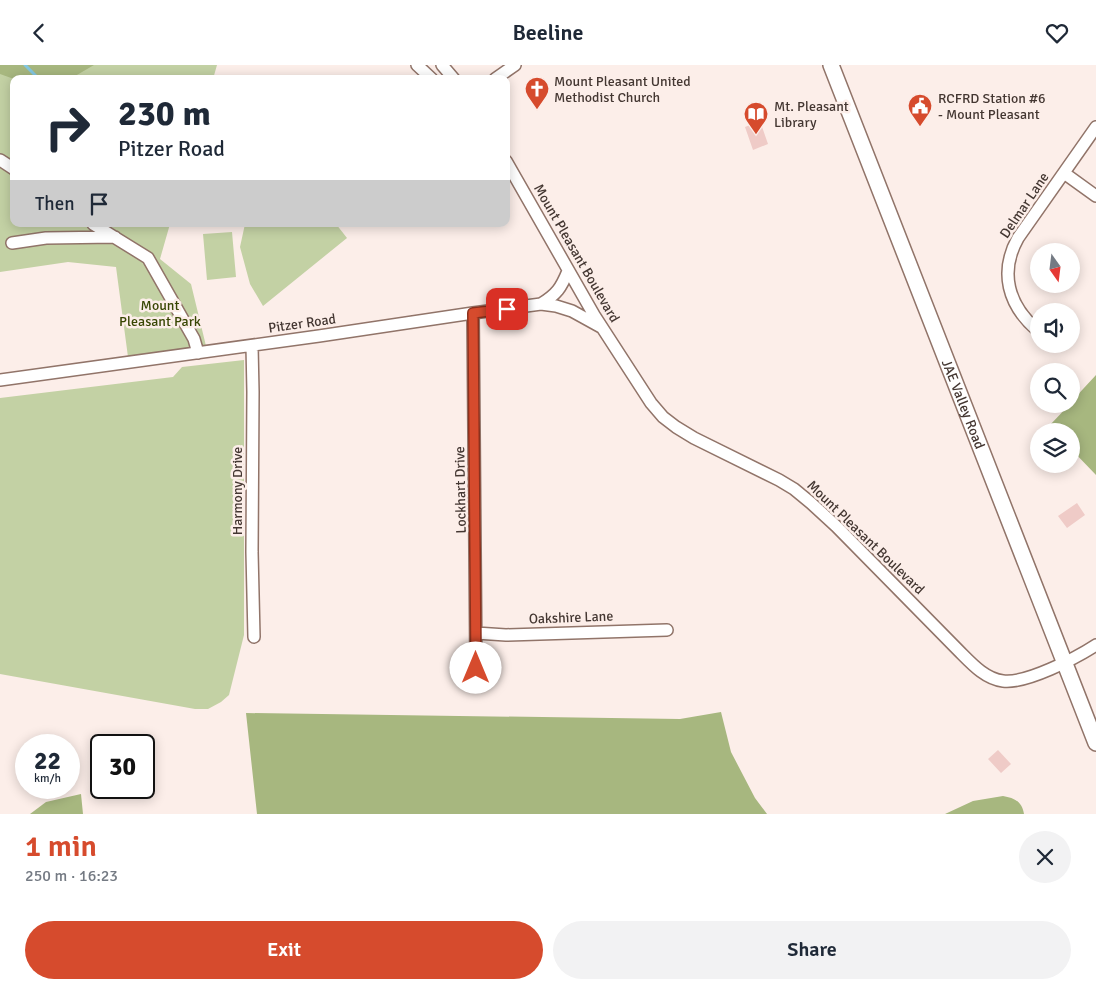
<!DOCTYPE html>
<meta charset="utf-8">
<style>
:root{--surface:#fff;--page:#f2f2f3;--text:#1f2937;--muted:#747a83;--accent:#d64b2d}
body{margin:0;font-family:Signika,sans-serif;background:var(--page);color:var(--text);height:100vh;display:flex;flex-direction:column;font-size:19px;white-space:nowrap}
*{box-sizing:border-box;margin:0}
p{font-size:16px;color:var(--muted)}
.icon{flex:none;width:28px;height:28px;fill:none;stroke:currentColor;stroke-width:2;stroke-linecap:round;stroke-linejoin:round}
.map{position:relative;height:749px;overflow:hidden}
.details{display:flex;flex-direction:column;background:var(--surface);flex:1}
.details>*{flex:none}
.banner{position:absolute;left:10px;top:10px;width:500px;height:152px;border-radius:10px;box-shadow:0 2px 12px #0003;background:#fff;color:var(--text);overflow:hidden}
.needle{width:32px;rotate:166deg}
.tools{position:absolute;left:1030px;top:178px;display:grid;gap:10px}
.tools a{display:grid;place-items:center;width:50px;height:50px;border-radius:50%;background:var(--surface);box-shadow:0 2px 12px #0003;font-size:25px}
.speed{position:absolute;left:15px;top:669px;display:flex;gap:10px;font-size:25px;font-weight:700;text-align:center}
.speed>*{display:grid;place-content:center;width:65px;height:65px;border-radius:50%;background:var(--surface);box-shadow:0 2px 12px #0003;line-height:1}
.speed small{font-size:12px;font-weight:400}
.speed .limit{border:2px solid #111;border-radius:8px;background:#fff;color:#111}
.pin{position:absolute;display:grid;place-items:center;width:42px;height:42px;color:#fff;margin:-21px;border-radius:10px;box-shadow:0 2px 8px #0006}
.me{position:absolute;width:55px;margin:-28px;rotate:0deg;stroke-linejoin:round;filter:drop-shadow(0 0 4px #0008)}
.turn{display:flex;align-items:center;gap:18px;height:105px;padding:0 25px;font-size:22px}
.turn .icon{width:65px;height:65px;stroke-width:2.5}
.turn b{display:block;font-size:35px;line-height:42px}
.then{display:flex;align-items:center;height:48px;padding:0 25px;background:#0003;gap:10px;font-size:19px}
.round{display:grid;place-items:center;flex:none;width:52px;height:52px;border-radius:26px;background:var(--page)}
.headline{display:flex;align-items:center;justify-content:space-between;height:85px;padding:0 25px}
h1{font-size:30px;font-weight:600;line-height:38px;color:var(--accent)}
.cta{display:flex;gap:10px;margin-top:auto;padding:10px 25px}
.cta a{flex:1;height:58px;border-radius:30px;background:var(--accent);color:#fff;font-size:20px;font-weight:600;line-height:58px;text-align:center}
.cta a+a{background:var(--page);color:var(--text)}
header{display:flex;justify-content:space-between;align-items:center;height:65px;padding:0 25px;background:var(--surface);font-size:22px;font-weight:600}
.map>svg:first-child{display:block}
.green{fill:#c3d1a4}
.forest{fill:#a7b77f}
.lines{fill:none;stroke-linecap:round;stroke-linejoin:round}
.stream{stroke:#82c7e1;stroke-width:3}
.building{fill:#efcbc7}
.minor-casing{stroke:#917469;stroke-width:14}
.major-casing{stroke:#917469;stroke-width:18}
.minor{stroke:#fff;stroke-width:11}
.major{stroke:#fff;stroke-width:15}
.route-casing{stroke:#8b311d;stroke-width:12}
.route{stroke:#d64b2d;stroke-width:9}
.labels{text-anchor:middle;stroke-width:5;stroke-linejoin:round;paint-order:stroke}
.poi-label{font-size:14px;fill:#443732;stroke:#fceee9;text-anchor:start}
.street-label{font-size:14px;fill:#443732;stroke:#fceee9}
.park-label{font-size:14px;fill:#384603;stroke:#fceee9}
</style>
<header><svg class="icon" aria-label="back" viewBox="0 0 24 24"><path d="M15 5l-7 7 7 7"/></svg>Beeline<svg class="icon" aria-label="heart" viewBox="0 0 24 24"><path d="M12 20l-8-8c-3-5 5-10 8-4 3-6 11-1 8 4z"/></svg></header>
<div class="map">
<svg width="1096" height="749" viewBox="0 0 1096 749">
<rect width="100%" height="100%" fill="#fceee9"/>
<path class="green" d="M0,0H217L213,14H14V159H170L160,194L191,219L206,281L128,292L116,202L68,197L0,207Z
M245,159H336L347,173L263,241L250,219L240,182Z
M232,167L236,212L207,215L203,169Z
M244,295V570L229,630L221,637L208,644H195L0,609V333L173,312L182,302Z"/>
<path class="forest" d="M0,0H94L70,14H14L0,9Z
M1096,310V410L1071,384V366H1054L1049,361L1070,339H1071V337Z
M721,647L731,687L755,733L767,749H257L246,648L680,654Z
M81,729L83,749H30L46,737Z
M1003,731C1014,733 1022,736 1024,749H945L973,736Z"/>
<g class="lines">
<path class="stream" d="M25,0L39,14"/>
</g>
<path class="building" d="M760,56L768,79L753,85L745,62Z
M1077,438L1085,450L1067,463L1058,451Z
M998,685L1011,699L1001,708L988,694Z"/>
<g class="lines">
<defs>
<path id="minor" d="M417,0L432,14
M442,0L454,14
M495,14L515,0
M0,95L14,104
M506,96L594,250L651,338L663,352L676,362L694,373L779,415L794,424L811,438L836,461L959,586C971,598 985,614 1003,616C1026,619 1076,593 1096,580
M1064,108L1096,131
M93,159L148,193L194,274L198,288
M12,178L46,173L115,172
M541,239C557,229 561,223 568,206
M473,248L476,603
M1037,265C1008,240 999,207 1018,173L1096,62
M252,281L253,327L252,487L254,572
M0,315L319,271L473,248L541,239L556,241L572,246L601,262
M476,568L506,570L667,565"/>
<g id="major">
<path id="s1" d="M831,0L1096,678"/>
</g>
</defs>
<use href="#minor" class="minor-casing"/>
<use href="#major" class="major-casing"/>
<use href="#minor" class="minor"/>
<use href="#major" class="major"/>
</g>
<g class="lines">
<defs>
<path id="route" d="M476,603L473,248L507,244"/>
</defs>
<use href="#route" class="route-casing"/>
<use href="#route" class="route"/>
</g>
<defs>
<symbol id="church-pin" viewBox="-11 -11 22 30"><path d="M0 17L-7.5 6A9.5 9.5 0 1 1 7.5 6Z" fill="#d64b2d" stroke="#fceee9"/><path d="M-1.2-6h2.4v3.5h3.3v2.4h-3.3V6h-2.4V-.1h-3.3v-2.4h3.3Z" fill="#fff"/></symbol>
<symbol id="civic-pin" viewBox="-11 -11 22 30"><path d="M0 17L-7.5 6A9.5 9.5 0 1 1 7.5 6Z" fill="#d64b2d" stroke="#fceee9"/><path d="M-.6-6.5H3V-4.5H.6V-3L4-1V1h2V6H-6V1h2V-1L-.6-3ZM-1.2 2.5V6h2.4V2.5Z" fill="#fff"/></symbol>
<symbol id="library-pin" viewBox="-11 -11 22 30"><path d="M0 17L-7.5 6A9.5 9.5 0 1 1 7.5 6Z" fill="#d64b2d" stroke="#fceee9"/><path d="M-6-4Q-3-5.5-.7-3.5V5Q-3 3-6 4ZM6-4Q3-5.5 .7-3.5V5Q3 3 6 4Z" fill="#fff"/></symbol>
</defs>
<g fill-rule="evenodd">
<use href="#church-pin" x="523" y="10" width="28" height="38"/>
<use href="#civic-pin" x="906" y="27" width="28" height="38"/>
<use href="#library-pin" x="742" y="35" width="28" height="38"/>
</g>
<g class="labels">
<g class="poi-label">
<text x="554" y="21">Mount Pleasant United<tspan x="554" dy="16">Methodist Church</tspan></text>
<text x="938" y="38">RCFRD Station #6<tspan x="938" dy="16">- Mount Pleasant</tspan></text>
<text x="774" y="46">Mt. Pleasant<tspan x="774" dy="16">Library</tspan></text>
</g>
<g class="street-label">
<text transform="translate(1024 140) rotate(-56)" y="5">Delmar Lane</text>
<text transform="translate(577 188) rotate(60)" y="5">Mount Pleasant Boulevard</text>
<text transform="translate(302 258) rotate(-8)" y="5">Pitzer Road</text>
<text dy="5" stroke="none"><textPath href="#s1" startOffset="364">JAE Valley Road</textPath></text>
<text transform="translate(460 425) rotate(-91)" y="5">Lockhart Drive</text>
<text transform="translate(237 426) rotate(-90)" y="5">Harmony Drive</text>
<text transform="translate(866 472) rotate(44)" y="5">Mount Pleasant Boulevard</text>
<text transform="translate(571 552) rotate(-2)" y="5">Oakshire Lane</text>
</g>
<g class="park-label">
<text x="160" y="245">Mount<tspan x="160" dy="16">Pleasant Park</tspan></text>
</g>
</g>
</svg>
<div class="tools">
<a><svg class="needle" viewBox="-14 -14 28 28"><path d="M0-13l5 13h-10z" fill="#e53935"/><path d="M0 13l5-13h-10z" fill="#747a83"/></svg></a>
<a><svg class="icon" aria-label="sound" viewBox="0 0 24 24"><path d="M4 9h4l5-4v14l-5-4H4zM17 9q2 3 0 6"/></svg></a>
<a><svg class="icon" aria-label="search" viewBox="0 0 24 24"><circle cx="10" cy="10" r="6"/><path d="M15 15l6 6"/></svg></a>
<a><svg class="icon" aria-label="layers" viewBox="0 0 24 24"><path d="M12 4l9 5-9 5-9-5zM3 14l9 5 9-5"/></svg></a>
</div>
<div class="speed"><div>22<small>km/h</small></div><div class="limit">30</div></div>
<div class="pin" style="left:507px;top:244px;background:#d93025"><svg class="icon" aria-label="arrive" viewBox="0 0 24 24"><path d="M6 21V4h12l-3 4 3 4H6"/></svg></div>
<svg class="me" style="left:476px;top:603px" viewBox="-20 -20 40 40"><circle r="19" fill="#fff"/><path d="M0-13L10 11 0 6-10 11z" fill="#d64b2d"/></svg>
<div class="banner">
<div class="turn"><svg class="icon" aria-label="right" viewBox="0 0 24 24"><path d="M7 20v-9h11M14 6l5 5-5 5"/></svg><div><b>230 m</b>Pitzer Road</div></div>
<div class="then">Then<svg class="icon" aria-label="arrive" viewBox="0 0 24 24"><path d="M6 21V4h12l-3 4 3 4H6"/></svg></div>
</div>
</div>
<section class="details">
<div class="headline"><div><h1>1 min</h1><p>250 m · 16:23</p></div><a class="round"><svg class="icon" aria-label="close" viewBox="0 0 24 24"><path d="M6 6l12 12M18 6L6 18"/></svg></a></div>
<div class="cta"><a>Exit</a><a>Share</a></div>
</section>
